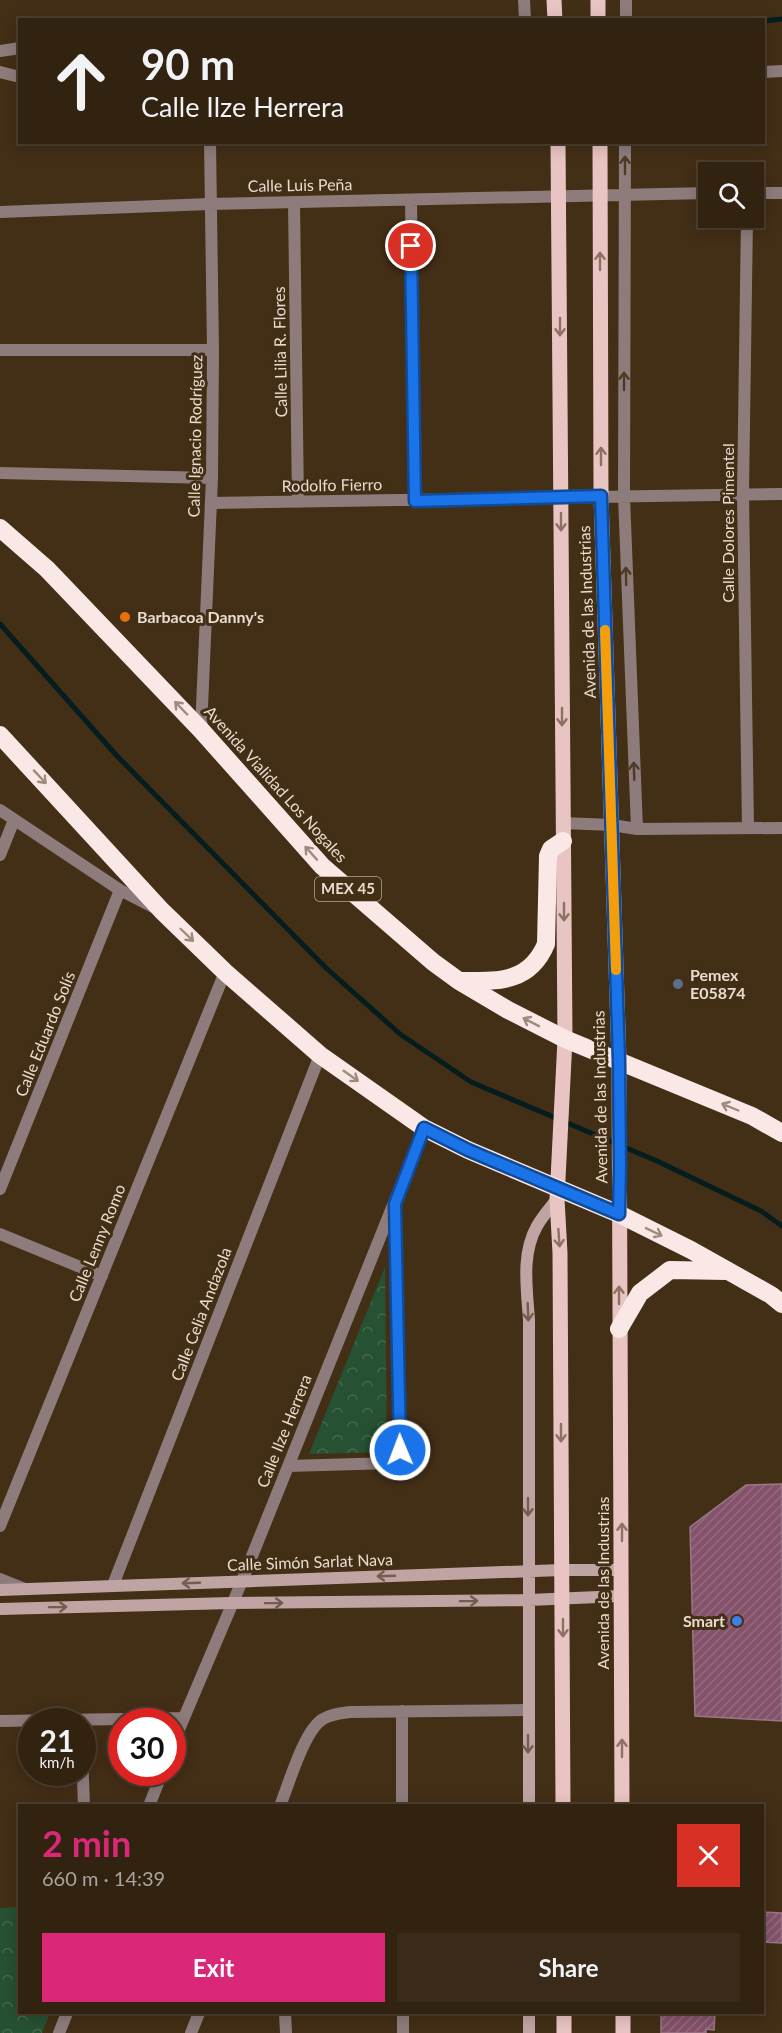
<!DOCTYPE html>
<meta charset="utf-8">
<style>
:root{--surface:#322210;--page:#3a2a19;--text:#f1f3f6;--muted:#a8a49f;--line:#4d3f30;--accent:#db2777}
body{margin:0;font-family:Lato,sans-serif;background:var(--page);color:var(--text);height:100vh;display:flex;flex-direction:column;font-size:22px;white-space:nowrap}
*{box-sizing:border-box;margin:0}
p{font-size:20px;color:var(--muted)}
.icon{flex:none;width:33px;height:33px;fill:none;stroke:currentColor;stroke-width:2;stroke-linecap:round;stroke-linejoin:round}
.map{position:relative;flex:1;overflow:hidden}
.panel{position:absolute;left:18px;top:1804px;width:746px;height:210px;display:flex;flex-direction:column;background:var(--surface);border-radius:0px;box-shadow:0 3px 15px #0003,0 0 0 2px var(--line)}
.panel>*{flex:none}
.banner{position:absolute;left:18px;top:18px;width:747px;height:126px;border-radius:0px;box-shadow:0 3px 15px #0003,0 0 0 2px var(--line);background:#322210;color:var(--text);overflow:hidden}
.tools{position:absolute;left:698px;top:162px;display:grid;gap:12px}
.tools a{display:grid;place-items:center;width:66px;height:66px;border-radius:0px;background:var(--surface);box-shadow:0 3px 15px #0003,0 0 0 2px var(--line);font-size:30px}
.speed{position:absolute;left:18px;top:1708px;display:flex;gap:12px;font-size:30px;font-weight:700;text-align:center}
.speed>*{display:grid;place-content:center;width:78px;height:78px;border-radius:50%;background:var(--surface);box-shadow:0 3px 15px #0003,0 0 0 2px var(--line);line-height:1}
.speed small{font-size:15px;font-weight:400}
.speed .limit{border:9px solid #d22;background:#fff;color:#111}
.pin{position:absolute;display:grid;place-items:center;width:51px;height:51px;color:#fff;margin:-26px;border:3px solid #fff;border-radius:50%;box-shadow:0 2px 6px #0007}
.me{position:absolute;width:66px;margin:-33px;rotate:359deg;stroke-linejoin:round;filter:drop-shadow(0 0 4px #0008)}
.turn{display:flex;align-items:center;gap:21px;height:126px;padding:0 24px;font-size:27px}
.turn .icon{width:78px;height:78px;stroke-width:2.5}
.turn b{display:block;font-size:42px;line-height:51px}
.round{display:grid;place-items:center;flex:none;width:63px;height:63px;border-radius:0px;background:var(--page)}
.summary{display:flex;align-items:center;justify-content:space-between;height:102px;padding:0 24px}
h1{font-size:36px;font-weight:700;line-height:45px;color:var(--accent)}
.action{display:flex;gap:12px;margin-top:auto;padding:12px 24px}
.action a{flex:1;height:69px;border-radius:0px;background:var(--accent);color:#fff;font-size:24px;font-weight:700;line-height:69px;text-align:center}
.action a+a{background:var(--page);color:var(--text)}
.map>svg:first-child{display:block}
.park{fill:url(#park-crowns)}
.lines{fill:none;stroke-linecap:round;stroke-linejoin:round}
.stream{stroke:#051d1e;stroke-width:5}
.building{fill:url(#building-hatch);stroke:#997787;stroke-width:1.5}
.street{stroke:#8d7c7b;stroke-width:12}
.secondary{stroke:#c0a4a3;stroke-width:12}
.primary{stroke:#e8c4c2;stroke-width:15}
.highway{stroke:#f9e8e6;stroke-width:18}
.oneway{stroke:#4e3a25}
.oneway2{stroke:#8d7263}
.oneway3{stroke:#9e8b7e}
.oneway4{stroke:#755d4e}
.route-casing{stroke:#114b97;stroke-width:15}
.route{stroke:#1a73e8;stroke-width:10}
.slow{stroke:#f59e0b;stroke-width:10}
.food-dot{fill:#e8710a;stroke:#432e16;stroke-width:2}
.service-dot{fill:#5c6f8a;stroke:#432e16;stroke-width:2}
.shop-dot{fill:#3f7fe0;stroke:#432e16;stroke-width:2}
.labels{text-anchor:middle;stroke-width:6;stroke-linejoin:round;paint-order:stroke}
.shield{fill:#432e16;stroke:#b7a897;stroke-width:1.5}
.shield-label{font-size:15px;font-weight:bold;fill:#e9dcce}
.street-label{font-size:16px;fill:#e9dcce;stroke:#432e16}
.poi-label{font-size:16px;font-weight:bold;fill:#e9dcce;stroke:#432e16;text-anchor:start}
</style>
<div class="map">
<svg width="782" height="2033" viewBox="0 0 782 2033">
<defs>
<pattern id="park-crowns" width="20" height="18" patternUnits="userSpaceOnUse" patternTransform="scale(1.5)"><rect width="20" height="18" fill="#265132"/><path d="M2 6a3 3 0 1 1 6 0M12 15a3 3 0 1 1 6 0" fill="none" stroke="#46694e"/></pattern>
<pattern id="building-hatch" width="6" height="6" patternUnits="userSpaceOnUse" patternTransform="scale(1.5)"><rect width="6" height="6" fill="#84526a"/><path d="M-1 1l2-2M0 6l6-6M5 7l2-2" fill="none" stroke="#956a7e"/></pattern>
</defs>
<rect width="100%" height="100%" fill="#432e16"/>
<path class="park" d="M385,1267L387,1452L309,1454Z
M19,1907L20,2013H50L42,2033H0V1908Z"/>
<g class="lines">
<path class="stream" d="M764,21L782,19
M0,624L117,756L325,967L400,1034L471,1082L657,1161L761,1211L782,1226"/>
</g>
<path class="building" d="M782,1484V1721L695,1716L690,1527L746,1485Z
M762,1912L782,1913V1943L762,1942Z
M661,2013H715L714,2030L706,2029V2033H661Z"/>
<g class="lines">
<path class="street" d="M524,0L525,20
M626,20V0
M0,51L20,48
M0,72L20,77
M764,72L782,71
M625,142L624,496L637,829
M753,193H782
M411,200L415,501
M294,202L298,502
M0,212L210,204L708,193
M747,218L743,494L748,828
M0,350H213
M0,473L212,478
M211,503L782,494
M201,730L212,478L213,350L210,142
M0,810L120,890L153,907
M563,823L612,825L637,829L782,828
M0,855L14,820
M0,1189L120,890
M0,1234L102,1276
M288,1466L392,1463L398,1461L400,1450L395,1210
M0,1526L225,972
M0,1579L25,1589
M113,1585L320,1055
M402,1711V1806
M0,1721L184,1718
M172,1746L242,1581L424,1128
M82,1753L84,1806
M149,1806L162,1773
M280,1806C289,1784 304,1730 323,1719C331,1714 342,1713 350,1712L528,1710
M285,2013L286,2033
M403,2013V2033
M59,2033L67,2013
M191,2033L199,2013"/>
<path class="secondary" d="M0,1590L562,1570H622
M0,1609L231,1603L529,1600L621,1596
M529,1806V1320C527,1289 521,1254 537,1226C542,1217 550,1208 557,1199
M529,2013V2033"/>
<path class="primary" d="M554,0L555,20
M598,0V20
M558,142L565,1039L557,1199L560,1253L563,1806
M600,142L601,496L619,1061L622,1806
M623,2013V2033
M564,2033V2013"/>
<path class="highway" d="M0,528L47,569L201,730L322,866L433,962L459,981L508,1010L565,1039L752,1116L782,1133
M0,735L162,911L225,972L320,1055L424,1128L468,1150L619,1214L691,1250L771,1295L782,1304
M459,981C497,981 529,984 546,944L548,856L551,849L563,841
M619,1329L640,1293L670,1270L727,1271"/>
</g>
<defs><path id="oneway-shaft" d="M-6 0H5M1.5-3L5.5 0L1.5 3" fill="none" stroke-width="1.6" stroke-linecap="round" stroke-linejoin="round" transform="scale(1.5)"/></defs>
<g class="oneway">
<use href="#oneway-shaft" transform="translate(625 165) rotate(-90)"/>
<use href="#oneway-shaft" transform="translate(624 381) rotate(-90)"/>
<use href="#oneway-shaft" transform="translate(626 576) rotate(-91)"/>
<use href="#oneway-shaft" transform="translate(634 771) rotate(-92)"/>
</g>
<g class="oneway2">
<use href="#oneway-shaft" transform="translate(600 261) rotate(-90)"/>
<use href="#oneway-shaft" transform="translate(560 327) rotate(90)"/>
<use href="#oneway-shaft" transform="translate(601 456) rotate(-90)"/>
<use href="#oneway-shaft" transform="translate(561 522) rotate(90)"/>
<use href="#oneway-shaft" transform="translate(562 717) rotate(90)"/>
<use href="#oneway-shaft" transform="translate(564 912) rotate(90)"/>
<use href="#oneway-shaft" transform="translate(559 1238) rotate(86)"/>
<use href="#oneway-shaft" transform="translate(619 1295) rotate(-90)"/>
<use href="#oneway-shaft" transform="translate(561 1433) rotate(90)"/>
<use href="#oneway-shaft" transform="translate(622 1532) rotate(-90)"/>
<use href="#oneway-shaft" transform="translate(563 1628) rotate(90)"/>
<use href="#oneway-shaft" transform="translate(622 1748) rotate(-90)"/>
</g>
<g class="oneway3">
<use href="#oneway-shaft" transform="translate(181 708) rotate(-134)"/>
<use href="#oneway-shaft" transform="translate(40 777) rotate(47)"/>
<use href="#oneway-shaft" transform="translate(311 853) rotate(-132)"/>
<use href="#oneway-shaft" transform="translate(187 935) rotate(44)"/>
<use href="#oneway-shaft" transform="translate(531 1022) rotate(-153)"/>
<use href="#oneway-shaft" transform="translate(351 1076) rotate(35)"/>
<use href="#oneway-shaft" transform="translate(730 1107) rotate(-157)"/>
<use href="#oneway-shaft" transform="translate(654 1232) rotate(26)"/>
</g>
<g class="oneway4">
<use href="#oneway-shaft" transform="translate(528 1312) rotate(88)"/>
<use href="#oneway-shaft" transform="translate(528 1507) rotate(90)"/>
<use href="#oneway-shaft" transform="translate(386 1576) rotate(178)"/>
<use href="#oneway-shaft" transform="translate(191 1583) rotate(178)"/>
<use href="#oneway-shaft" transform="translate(469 1601) rotate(-1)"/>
<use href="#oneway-shaft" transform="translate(274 1603) rotate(-1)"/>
<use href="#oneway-shaft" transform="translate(58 1607) rotate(-1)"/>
<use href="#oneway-shaft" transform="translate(528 1744) rotate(90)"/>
</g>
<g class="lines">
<defs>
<path id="route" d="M400,1450L395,1204L424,1128L468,1150L619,1214L620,1167L619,1061L601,496L415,501L411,246"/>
</defs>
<use href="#route" class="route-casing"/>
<use href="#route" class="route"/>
<path class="slow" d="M605,630L616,970"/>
</g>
<circle class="food-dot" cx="125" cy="617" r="6"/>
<circle class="service-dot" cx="678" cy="984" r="6"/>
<circle class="shop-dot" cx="737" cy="1621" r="6"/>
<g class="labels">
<rect class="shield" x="315" y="877" width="66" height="24" rx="4.5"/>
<g class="shield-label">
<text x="348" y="894">MEX 45</text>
</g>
<g class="street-label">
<text transform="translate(300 185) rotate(-1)" y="6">Calle Luis Peña</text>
<text transform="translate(280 352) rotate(-91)" y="6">Calle Lilia R. Flores</text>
<text transform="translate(195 436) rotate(-89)" y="6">Calle Ignacio Rodríguez</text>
<text transform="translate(332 485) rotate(-1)" y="6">Rodolfo Fierro</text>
<text transform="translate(728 523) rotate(-90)" y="6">Calle Dolores Pimentel</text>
<text transform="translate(587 612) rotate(-92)" y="6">Avenida de las Industrias</text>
<text transform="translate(276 784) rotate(48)" y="6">Avenida Vialidad Los Nogales</text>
<text transform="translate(45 1034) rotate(-68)" y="6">Calle Eduardo Solís</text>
<text transform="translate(600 1097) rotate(-91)" y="6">Avenida de las Industrias</text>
<text transform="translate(97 1243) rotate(-68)" y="6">Calle Lenny Romo</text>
<text transform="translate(201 1314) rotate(-69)" y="6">Calle Celia Andazola</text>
<text transform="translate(284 1431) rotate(-68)" y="6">Calle Ilze Herrera</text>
<text transform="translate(310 1562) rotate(-2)" y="6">Calle Simón Sarlat Nava</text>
<text transform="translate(603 1583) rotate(-90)" y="6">Avenida de las Industrias</text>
</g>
<g class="poi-label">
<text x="137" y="623">Barbacoa Danny's</text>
<text x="690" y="981">Pemex<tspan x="690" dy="18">E05874</tspan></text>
<text x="725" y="1627" text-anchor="end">Smart</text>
</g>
</g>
</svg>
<div class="tools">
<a><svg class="icon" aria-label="search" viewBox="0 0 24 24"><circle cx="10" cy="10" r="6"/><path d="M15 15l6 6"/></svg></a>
</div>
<div class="speed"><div>21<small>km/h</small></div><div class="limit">30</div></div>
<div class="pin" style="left:411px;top:246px;background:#d93025"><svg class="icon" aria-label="arrive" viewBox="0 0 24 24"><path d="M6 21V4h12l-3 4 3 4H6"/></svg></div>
<svg class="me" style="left:400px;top:1450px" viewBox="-20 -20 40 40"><circle r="17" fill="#1a73e8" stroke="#fff" stroke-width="3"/><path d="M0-11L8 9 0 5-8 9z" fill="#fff"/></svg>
<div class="banner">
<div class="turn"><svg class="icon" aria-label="ahead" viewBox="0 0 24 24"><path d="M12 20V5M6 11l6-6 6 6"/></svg><div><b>90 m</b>Calle Ilze Herrera</div></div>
</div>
<section class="panel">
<div class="summary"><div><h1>2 min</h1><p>660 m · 14:39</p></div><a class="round" style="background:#d93025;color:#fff"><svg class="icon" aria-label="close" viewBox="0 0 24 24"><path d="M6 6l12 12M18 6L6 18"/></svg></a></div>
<div class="action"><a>Exit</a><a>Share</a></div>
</section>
</div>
